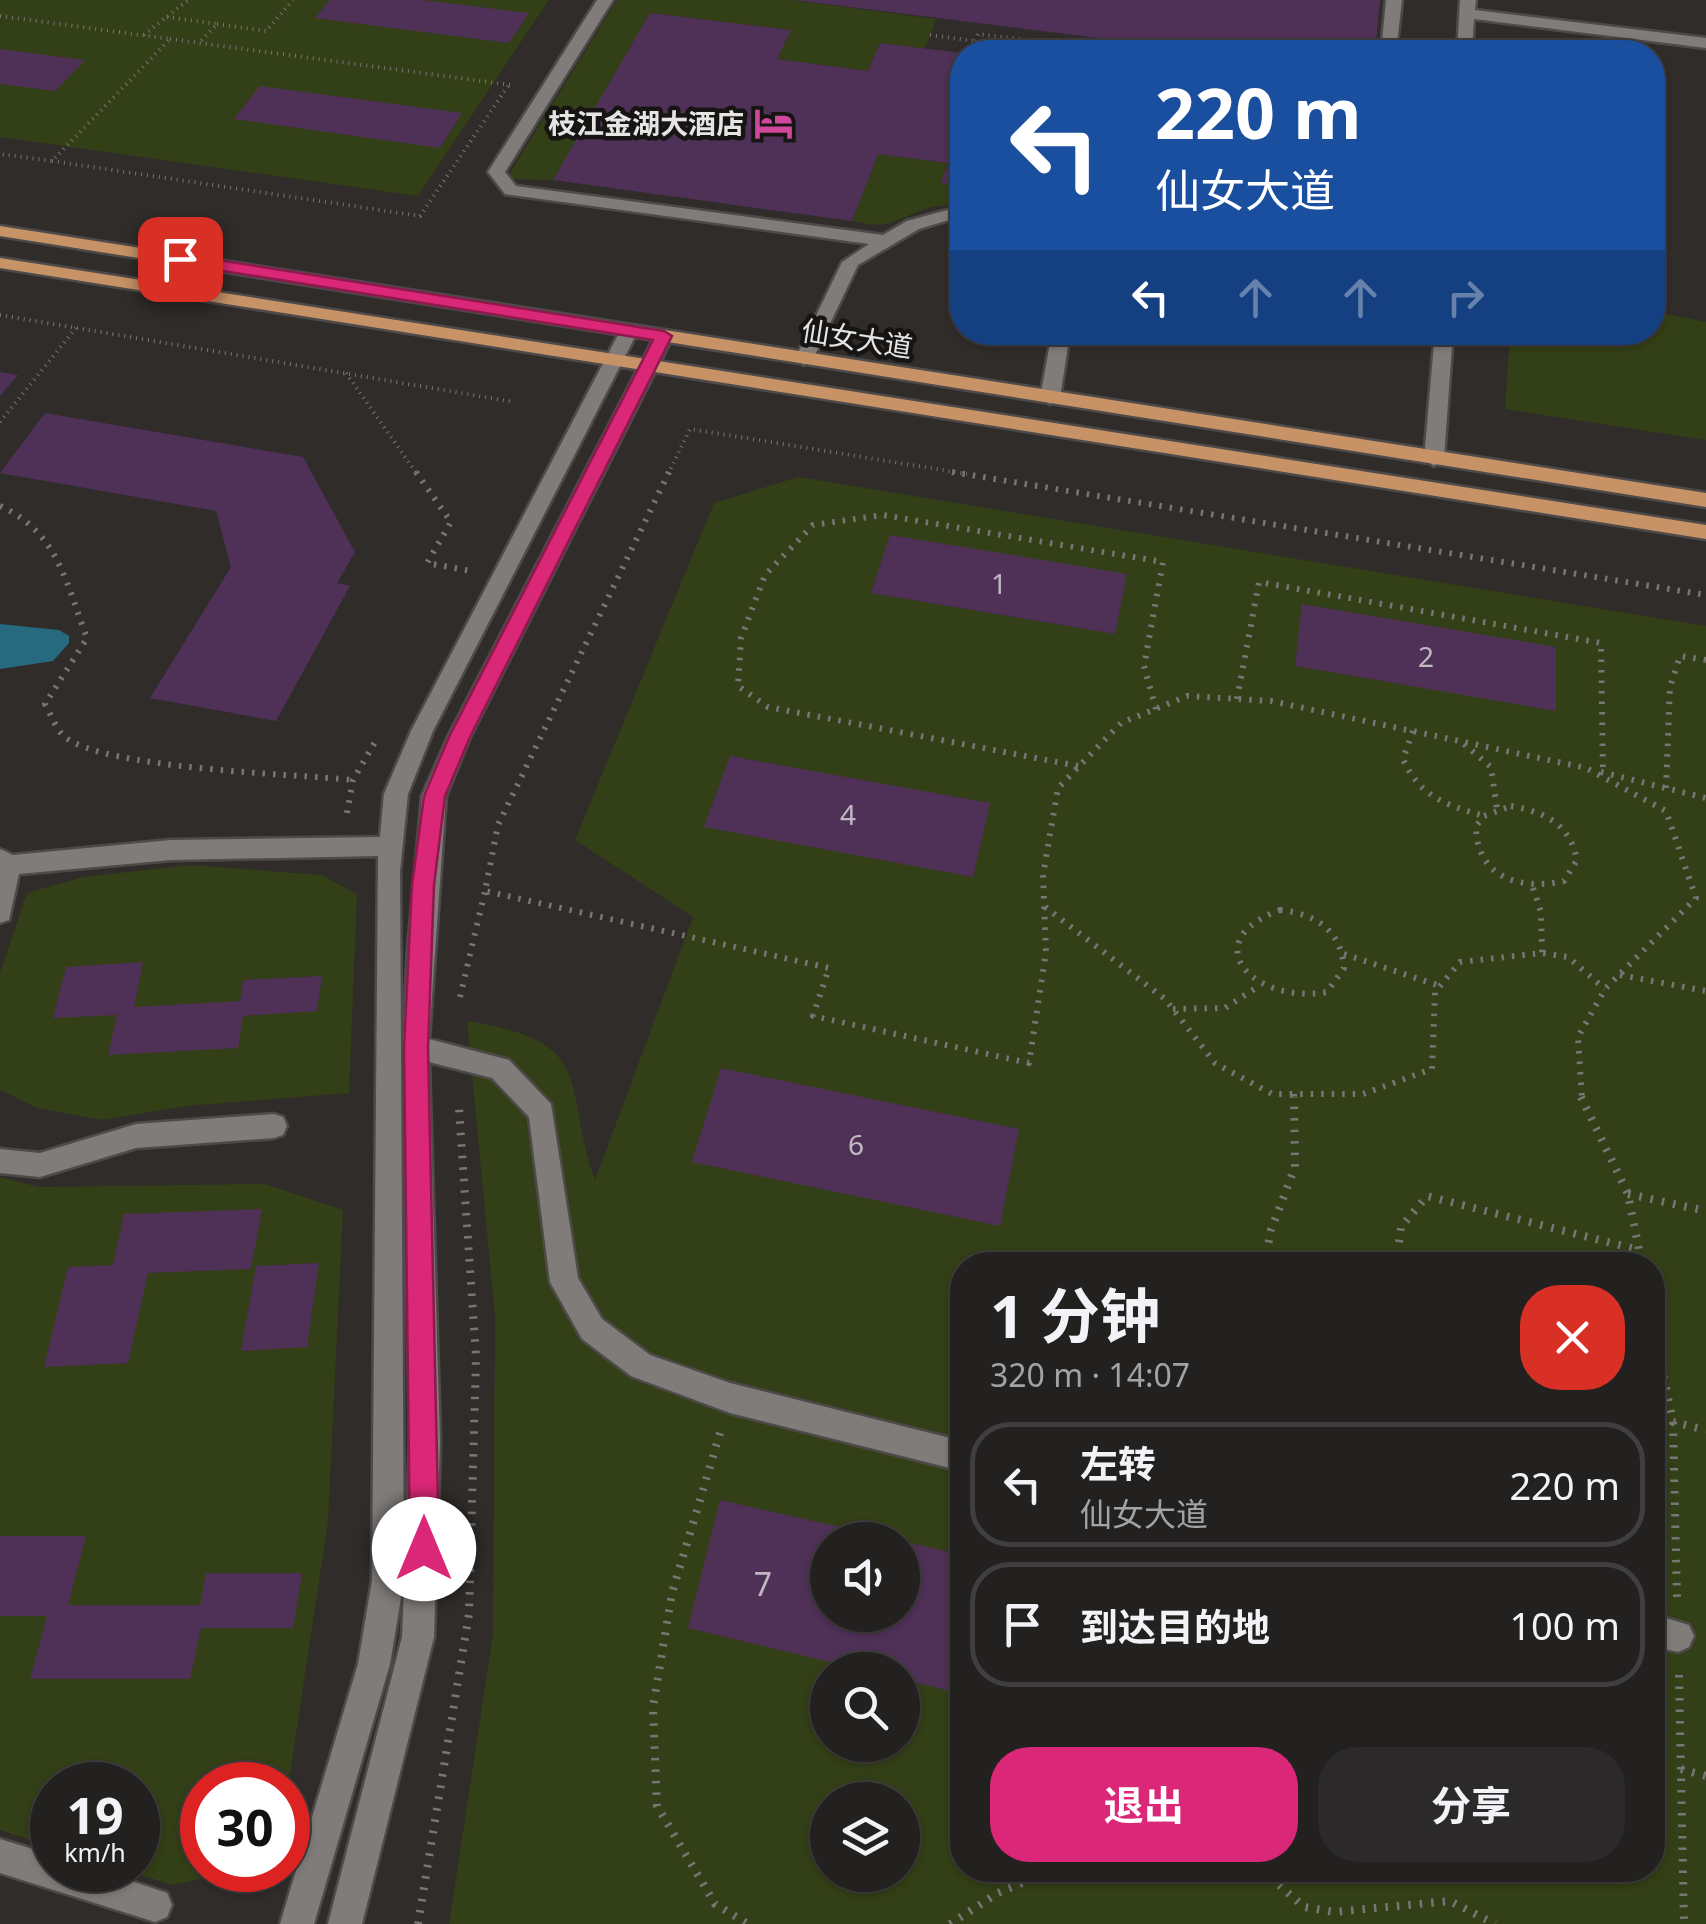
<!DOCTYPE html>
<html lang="zh">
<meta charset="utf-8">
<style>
:root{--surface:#232120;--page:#2b2929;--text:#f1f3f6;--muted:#a3a3a5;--line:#403e3e;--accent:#db2777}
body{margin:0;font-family:"Noto Sans","Noto Sans SC",sans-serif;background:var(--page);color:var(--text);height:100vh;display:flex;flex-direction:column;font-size:38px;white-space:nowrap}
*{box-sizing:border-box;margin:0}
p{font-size:32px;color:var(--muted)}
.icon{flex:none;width:55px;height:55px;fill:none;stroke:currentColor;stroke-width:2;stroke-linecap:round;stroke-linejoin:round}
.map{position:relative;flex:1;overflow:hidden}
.panel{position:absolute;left:950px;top:1252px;width:715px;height:630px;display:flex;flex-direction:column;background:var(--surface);border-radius:40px;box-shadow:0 2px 8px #0004,0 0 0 2px var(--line)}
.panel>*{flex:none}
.guide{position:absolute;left:950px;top:40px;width:715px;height:305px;border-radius:40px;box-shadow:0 2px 8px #0004,0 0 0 2px var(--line);background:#1a4fa0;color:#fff;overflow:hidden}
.buttons{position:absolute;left:810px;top:1522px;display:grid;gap:20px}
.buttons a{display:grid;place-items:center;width:110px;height:110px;border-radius:50%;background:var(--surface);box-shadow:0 2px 8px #0004,0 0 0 2px var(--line);font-size:50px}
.speed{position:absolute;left:30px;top:1762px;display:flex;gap:20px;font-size:50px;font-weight:700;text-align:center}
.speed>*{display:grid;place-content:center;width:130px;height:130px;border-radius:50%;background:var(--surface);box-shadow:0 2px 8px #0004,0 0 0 2px var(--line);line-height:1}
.speed small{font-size:25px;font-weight:400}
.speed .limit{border:15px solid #d22;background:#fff;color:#111}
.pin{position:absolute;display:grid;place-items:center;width:85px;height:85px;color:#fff;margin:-42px;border-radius:20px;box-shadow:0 5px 15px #0006}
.me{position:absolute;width:110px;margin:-55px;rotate:0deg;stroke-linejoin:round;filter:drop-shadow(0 0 8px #0008)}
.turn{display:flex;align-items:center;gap:35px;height:210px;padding:0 40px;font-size:45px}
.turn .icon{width:130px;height:130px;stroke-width:2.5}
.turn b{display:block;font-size:70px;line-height:85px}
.lanes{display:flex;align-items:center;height:95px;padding:0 40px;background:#0003;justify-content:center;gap:50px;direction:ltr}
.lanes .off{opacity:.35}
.round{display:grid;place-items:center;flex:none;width:105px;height:105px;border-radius:40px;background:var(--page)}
.overview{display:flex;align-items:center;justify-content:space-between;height:170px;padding:0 40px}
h1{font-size:60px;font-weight:700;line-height:75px}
.cta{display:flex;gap:20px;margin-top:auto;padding:20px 40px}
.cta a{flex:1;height:115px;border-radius:40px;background:var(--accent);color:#fff;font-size:40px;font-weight:700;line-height:115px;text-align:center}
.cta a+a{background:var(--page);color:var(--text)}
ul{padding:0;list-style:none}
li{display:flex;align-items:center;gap:30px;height:125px;margin:0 20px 15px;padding:0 20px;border:5px solid var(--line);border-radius:40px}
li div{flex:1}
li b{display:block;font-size:38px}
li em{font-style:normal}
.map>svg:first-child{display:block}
.green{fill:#333f16;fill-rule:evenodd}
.water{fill:#27697f}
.building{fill:#4f3157}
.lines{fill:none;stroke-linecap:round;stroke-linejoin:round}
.minor-casing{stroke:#4d4a49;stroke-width:5}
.major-casing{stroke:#4d4a49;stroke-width:5}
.path-far2{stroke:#787574;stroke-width:4;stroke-dasharray:1 5;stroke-linecap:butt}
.path-far1{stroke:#787574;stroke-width:6;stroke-dasharray:2.5 8;stroke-linecap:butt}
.path{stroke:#787574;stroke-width:8;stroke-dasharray:2.5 9;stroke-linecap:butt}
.minor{fill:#7f7c7a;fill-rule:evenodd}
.major{fill:#c69266;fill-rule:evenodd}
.route{fill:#db2777;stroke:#8e194d;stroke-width:2.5}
.labels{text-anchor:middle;stroke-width:9;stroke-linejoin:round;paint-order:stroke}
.far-poi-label{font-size:28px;font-weight:bold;fill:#e6e5e4;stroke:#161514;text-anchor:end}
.far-street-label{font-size:28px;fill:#e6e5e4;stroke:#161514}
.number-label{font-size:28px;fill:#c0b8c1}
.near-number-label{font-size:32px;fill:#c0b8c1}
</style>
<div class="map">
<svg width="1706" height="1924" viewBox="0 0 1706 1924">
<rect width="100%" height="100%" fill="#2f2c2a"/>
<path class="green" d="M0,0H549L418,196L0,137Z
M617,0H791L936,19L925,49L880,43L868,71L777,59L790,30L651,13L553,180L506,179Z
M878,154L948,163L941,183L962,186V208C925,200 919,216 885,224C875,227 862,222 852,221Z
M1653,311L1706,322V440L1505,409L1510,333L1652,332Z
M798,477L1706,626V1924H449L493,1634L495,1317L467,1021C599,1042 561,1082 595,1180L693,917L575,840L714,503ZM962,1265H1652V1870H962ZM828,1540H902V1615H828ZM828,1670H902V1745H828ZM828,1800H902V1875H828Z
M190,865L321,875L357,894L349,1093L186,1106L102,1120L37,1108L0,1090V973L27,893L83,877Z
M0,1177L39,1187L265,1184L343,1210L328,1522L290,1774L281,1785H202V1870H219L214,1876L172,1885L125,1870H138V1785H52V1847L0,1830Z"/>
<path class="water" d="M0,624L59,630L69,636V643L53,661L0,669Z"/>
<path class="building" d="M330,0H423L529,13L509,43L315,18Z
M794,0H1380L1375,52H1177L1178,48Z
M650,13L791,30L777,59L868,71L880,43L962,53L952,93L962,94V186L941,183L948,163L878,154L852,221L553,180Z
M0,49L85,60L55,91L0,84Z
M260,86L462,113L440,148L234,119Z
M0,372L18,375L0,396Z
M45,413L303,457L355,552L337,583L350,586L276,721L150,698L231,567L216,511L0,473Z
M890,535L1127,574L1115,634L871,593Z
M1302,604L1556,647V711L1295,666Z
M730,756L990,803L973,877L704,827Z
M143,962L134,1007L240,1001L243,980L322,976L317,1011L243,1016L238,1048L108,1055L117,1015L53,1018L66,967Z
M721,1068L1019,1129L1000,1226L692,1162Z
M262,1209L251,1269L148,1273L128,1363L44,1367L68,1267L113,1265L124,1214Z
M319,1263L307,1347L241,1351L256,1266Z
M720,1500L889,1538L828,1540V1615H902V1541L962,1555V1694L902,1679V1670H864L688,1628Z
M0,1536H86L68,1605H200L206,1573H302L293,1628H201L190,1679H30L47,1616H0Z"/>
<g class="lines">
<defs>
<path id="minor" d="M597,0H613L505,172L516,186L883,235L907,221L962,206V216L919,229L858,265L813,359L804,365L795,359L842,262L869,244L505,194L488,172Z
M1386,0H1402L1396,52H1381Z
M1460,0H1476L1475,10L1706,38V48L1474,19L1472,52H1457Z
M629,325L638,331L433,731L408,794L400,871L404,1580L390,1664L314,1924H280L358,1664L372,1580L378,856L171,860L19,874L9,920L0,923V849L13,855L171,840L380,837L384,794L411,731L620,331Z
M664,330L673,336L470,737L446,796L429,1039L509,1060L551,1104L578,1278L602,1319L650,1355L730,1383L962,1441V1471L730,1413L631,1376L582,1339L550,1282L529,1117L492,1078L429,1062L440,1441L434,1637L362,1924H328L402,1637L410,1441L403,1047L408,949L422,796L448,737L655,336Z
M1052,332H1070L1060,398L1050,404L1040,398Z
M1435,332H1453L1444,459L1434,466L1424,459Z
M274,1114L283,1117L287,1126L283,1135L274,1138L136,1148L40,1177L0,1173V1149L40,1153L136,1124Z
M1652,1614L1689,1625L1694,1636L1689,1647L1678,1652L1652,1646Z
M0,1839L52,1855V1870H99L167,1893L172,1905L167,1917L155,1922L0,1873Z"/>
<path id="major" d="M0,226L1706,493V507L0,236Z
M0,258L1706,525V539L0,268Z"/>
</defs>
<use href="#minor" class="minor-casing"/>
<use href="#major" class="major-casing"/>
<path class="path-far2" d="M0,16L170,39L52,161L0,154
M167,17L217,24L200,42
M217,24L266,31L293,0
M144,35L188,0
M930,35L975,41
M170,39L511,85
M971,52L978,34L1129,52
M962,76V87
M52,161L420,216L510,83
M0,315L514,402
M346,373L417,474
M0,422L76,328
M668,474L690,429L967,474"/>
<path class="path-far1" d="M416,472L451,522L427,563L471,571
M669,472L498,825L485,891L829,968L813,1016L1029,1063L1046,952L1043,875L1058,788L1121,723L1187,696L1271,701L1586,768L1666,811L1696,898L1605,989L1578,1037L1582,1099
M952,472L1706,595
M0,506C58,532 66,583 87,638L45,704C51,714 56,730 65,737C105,769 294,774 353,780
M1237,699L1259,582L1601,643L1603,772
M1413,731L1403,759C1420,797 1446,805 1484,816
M1464,744L1491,767L1497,809
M1078,766L768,707L738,686L741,638L765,575L813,525L883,515L1163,562L1144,666L1156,709
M1601,772L1706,798
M1666,788L1670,687L1680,656L1706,660
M1511,806C1545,812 1570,824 1577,860L1564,881C1520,891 1476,877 1476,826L1484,816Z
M347,813L353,780L375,742
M1533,888L1541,912L1542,953
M1045,907L1165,999L1215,1063L1272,1094H1363L1432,1069L1435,992L1460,962L1542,953L1568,957L1605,989
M1280,910C1316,914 1341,930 1344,968L1327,992C1255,1005 1193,942 1280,910Z
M1344,954L1440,986
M1620,975L1706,991
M460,997L485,891
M1173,1009L1225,1008L1259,986
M1294,1094V1099"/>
<path class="path" d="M1581,1097L1628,1194L1642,1265
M1628,1194L1706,1211
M1264,1265L1271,1230L1295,1167L1294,1097
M1396,1265L1401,1227L1427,1196L1639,1250
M1652,1320L1673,1422L1706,1430
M1673,1422L1677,1598
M720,1433L672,1593L653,1707L657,1806L715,1904L748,1924
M1679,1675L1684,1924
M1681,1769L1706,1776
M1262,1870L1304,1907L1334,1912L1450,1901L1495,1924
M418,1924L469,1614L476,1357L459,1108
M950,1924L998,1893L1053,1870"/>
<use href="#minor" class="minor"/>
<use href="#major" class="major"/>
</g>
<path class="route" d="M180,254L664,331L672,336L470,737L445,796L434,885L428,1048L439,1549L434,1559L424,1563L415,1559L410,1549L404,1048L412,885L424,796L449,737L653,340L174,263L171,259Z"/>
<defs>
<symbol id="hotel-bare" viewBox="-9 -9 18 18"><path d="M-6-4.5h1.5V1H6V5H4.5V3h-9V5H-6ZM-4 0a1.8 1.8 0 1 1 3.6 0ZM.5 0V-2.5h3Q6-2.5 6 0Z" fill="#d1479c" stroke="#161514" stroke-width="2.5" paint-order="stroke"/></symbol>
</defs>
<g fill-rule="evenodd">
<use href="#hotel-bare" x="746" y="96" width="55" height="55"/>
</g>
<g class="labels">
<g class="far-poi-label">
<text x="744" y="134">枝江金湖大酒店</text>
</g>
<g class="far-street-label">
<text transform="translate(857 339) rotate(9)" y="10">仙女大道</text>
</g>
<g class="number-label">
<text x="999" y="594">1</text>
<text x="1426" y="667">2</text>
<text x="848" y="825">4</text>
<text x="856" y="1155">6</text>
</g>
<g class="near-number-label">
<text x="763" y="1596">7</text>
</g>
</g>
</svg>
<div class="buttons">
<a><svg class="icon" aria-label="sound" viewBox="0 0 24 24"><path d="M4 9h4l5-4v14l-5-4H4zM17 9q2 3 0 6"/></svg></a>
<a><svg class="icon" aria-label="search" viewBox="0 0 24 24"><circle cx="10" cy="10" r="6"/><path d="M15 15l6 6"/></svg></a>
<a><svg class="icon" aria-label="layers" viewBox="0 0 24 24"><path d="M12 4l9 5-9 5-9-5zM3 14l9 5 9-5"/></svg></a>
</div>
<div class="speed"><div>19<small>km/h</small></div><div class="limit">30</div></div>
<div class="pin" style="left:180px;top:259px;background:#d93025"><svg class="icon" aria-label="arrive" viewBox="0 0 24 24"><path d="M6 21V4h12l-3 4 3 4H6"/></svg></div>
<svg class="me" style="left:424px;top:1549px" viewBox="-20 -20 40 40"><circle r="19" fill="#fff"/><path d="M0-13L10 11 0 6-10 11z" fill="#db2777"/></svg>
<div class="guide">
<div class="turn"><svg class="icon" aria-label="left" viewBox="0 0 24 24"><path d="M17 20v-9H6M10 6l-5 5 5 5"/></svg><div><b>220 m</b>仙女大道</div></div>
<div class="lanes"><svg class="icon" aria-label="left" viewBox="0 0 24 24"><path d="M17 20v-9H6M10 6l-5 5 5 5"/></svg><svg class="icon off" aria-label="ahead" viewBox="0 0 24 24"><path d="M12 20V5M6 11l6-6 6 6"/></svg><svg class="icon off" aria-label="ahead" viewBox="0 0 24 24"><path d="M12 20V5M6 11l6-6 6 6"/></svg><svg class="icon off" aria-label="right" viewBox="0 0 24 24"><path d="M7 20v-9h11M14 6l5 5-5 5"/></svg></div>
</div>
<section class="panel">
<div class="overview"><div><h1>1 分钟</h1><p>320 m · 14:07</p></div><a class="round" style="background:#d93025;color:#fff"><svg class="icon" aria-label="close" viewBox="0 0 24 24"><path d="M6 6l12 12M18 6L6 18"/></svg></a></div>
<ul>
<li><svg class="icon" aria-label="left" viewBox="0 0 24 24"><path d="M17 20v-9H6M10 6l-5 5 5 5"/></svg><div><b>左转</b><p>仙女大道</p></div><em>220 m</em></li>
<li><svg class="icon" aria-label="arrive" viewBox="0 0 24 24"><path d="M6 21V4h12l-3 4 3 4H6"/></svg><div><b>到达目的地</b></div><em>100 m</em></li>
</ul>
<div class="cta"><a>退出</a><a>分享</a></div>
</section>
</div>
